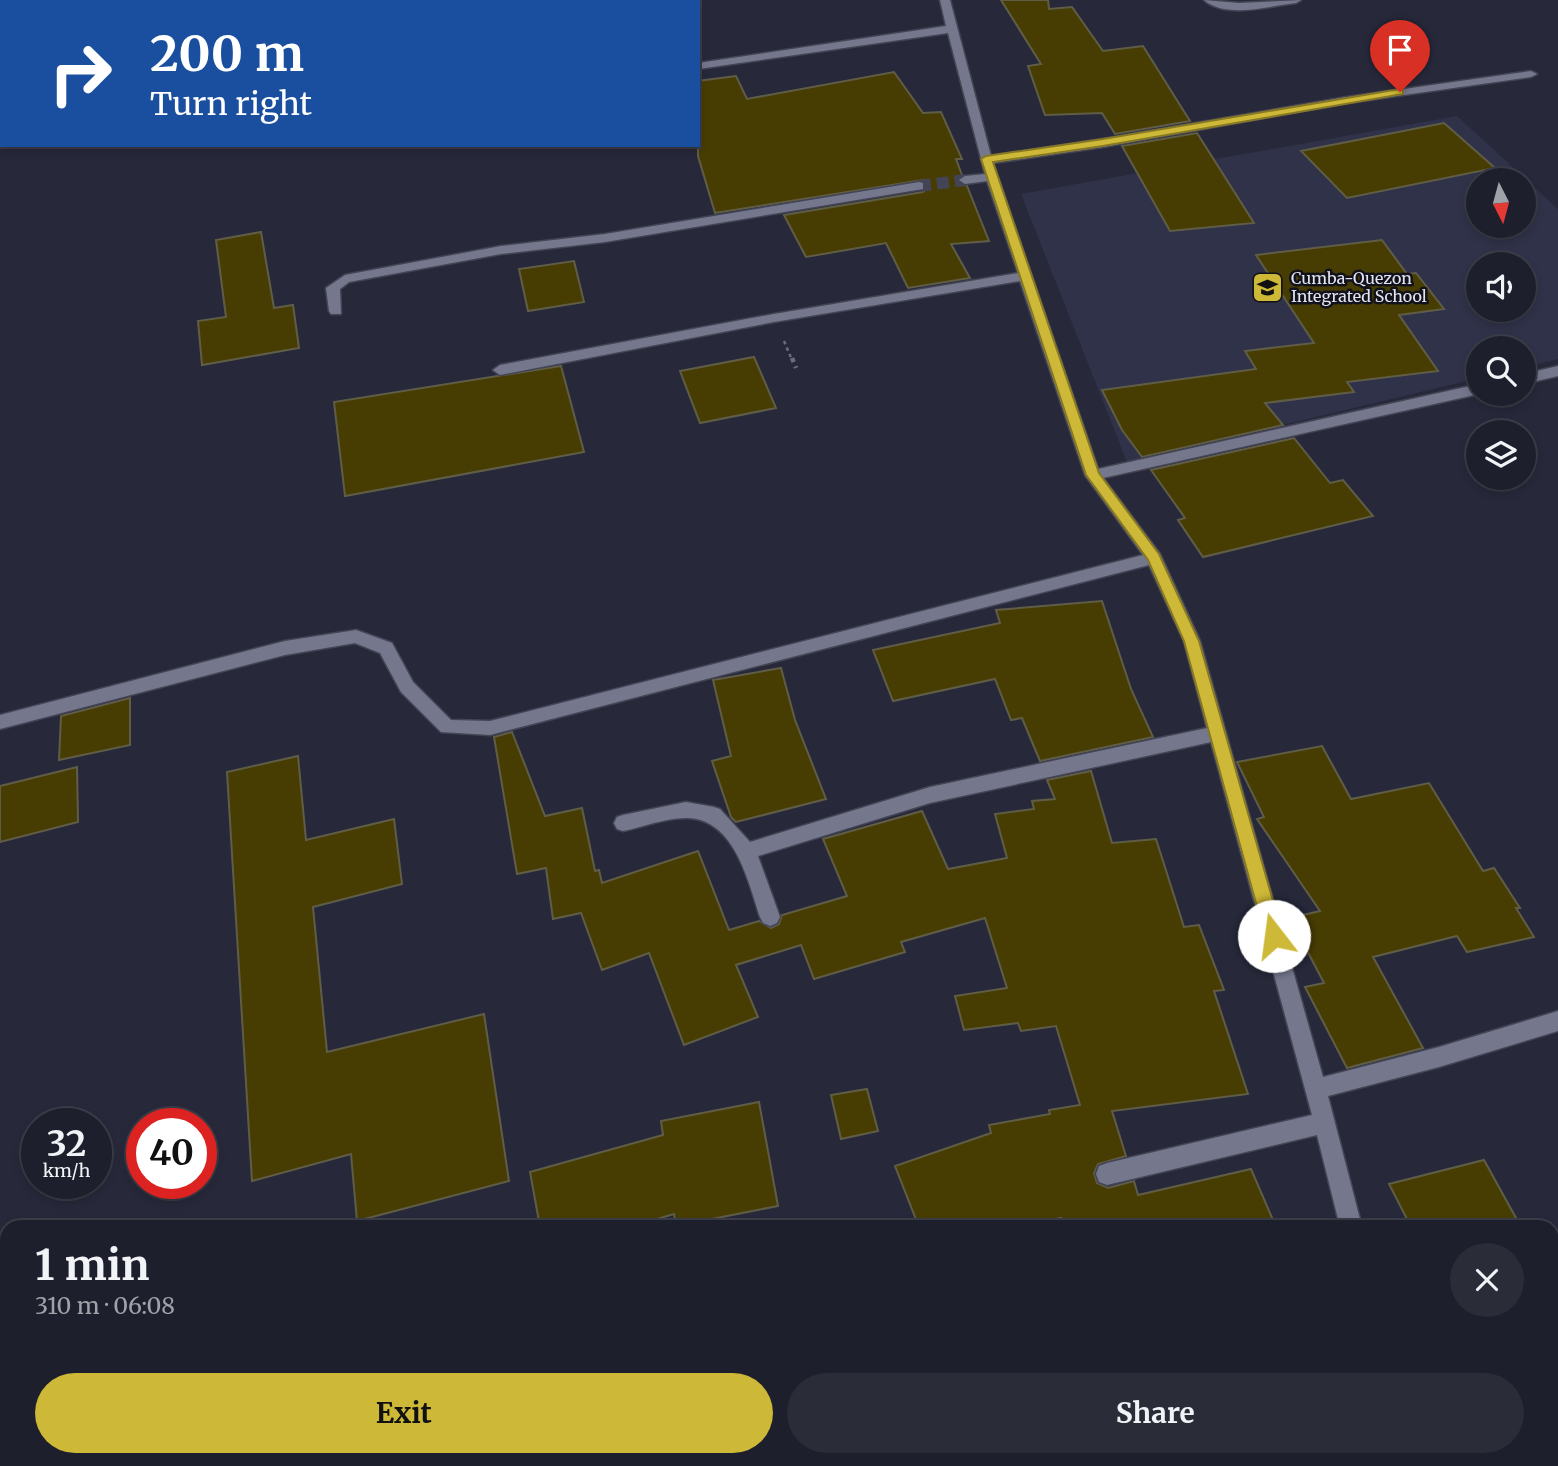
<!DOCTYPE html>
<meta charset="utf-8">
<style>
:root{--surface:#1d1f2c;--page:#2a2c38;--text:#f1f3f6;--muted:#a0a2a9;--line:#3b3d48;--accent:#ceb837}
body{margin:0;font-family:Merriweather,serif;background:var(--page);color:var(--text);height:100vh;display:flex;flex-direction:column;font-size:26px;white-space:nowrap}
*{box-sizing:border-box;margin:0}
p{font-size:23px;color:var(--muted)}
.icon{flex:none;width:38px;height:38px;fill:none;stroke:currentColor;stroke-width:2;stroke-linecap:round;stroke-linejoin:round}
.map{position:relative;flex:1;overflow:hidden}
.sheet{position:absolute;left:0px;top:1220px;width:1559px;height:247px;display:flex;flex-direction:column;background:var(--surface);border-radius:21px 21px 0 0;box-shadow:0 4px 10px #0003,0 0 0 2px var(--line)}
.sheet>*{flex:none}
.banner{position:absolute;left:0px;top:0px;width:700px;height:147px;box-shadow:0 4px 10px #0003,0 0 0 2px var(--line);background:#1a4fa0;color:#fff;overflow:hidden}
.needle{width:46px;rotate:174deg}
.fabs{position:absolute;left:1466px;top:168px;display:grid;gap:14px}
.fabs a{display:grid;place-items:center;width:70px;height:70px;border-radius:50%;background:var(--surface);box-shadow:0 4px 10px #0003,0 0 0 2px var(--line);font-size:35px}
.speed{position:absolute;left:21px;top:1108px;display:flex;gap:14px;font-size:35px;font-weight:700;text-align:center}
.speed>*{display:grid;place-content:center;width:91px;height:91px;border-radius:50%;background:var(--surface);box-shadow:0 4px 10px #0003,0 0 0 2px var(--line);line-height:1}
.speed small{font-size:18px;font-weight:400}
.speed .limit{border:10px solid #d22;background:#fff;color:#111}
.pin{position:absolute;display:grid;place-items:center;width:60px;height:60px;color:#fff;margin:-72px -30px;border-radius:50% 50% 50% 0;rotate:-45deg;box-shadow:0 0 7px #0007}
.pin .icon{rotate:45deg}
.me{position:absolute;width:77px;margin:-38px;rotate:345deg;stroke-linejoin:round;filter:drop-shadow(0 0 5px #0008)}
.turn{display:flex;align-items:center;gap:24px;height:147px;padding:0 35px;font-size:32px}
.turn .icon{width:91px;height:91px;stroke-width:2.5}
.turn b{display:block;font-size:49px;line-height:60px}
.round{display:grid;place-items:center;flex:none;width:74px;height:74px;border-radius:37px;background:var(--page)}
.overview{display:flex;align-items:center;justify-content:space-between;height:119px;padding:0 35px}
h1{font-size:42px;font-weight:700;line-height:52px}
.action{display:flex;gap:14px;margin-top:auto;padding:14px 35px}
.action a{flex:1;height:80px;border-radius:42px;background:var(--accent);color:#111;font-size:28px;font-weight:700;line-height:80px;text-align:center}
.action a+a{background:var(--page);color:var(--text)}
.map>svg:first-child{display:block}
.built{fill:#303249;fill-rule:evenodd}
.building{fill:#473d02;stroke:#605d47;stroke-width:2}
.lines{fill:none;stroke-linecap:round;stroke-linejoin:round}
.minor-tunnel{stroke:#434556;stroke-width:12;stroke-dasharray:12 6;stroke-linecap:butt}
.minor-casing{stroke:#434454;stroke-width:3}
.path-far1{stroke:#6b6d7d;stroke-width:2.5;stroke-dasharray:3.5 3.5;stroke-linecap:butt}
.path{stroke:#6b6d7d;stroke-width:4.5;stroke-dasharray:4.5 4.5;stroke-linecap:butt}
.minor{fill:#75778d;fill-rule:evenodd}
.route{fill:#ceb837;stroke:#867824;stroke-width:2}
.labels{text-anchor:middle;stroke-width:5;stroke-linejoin:round;paint-order:stroke}
.far-poi-label{font-size:16px;fill:#e3e4f1;stroke:#12121a;text-anchor:start}
</style>
<div class="map">
<svg width="1558" height="1466" viewBox="0 0 1558 1466">
<rect width="100%" height="100%" fill="#27293b"/>
<path class="built" d="M1457,116L1558,209V359L1524,367V348H1479V378L1127,462L1021,194ZM1479,180H1524V226H1479ZM1479,264H1524V310H1479Z"/>
<path class="building" d="M1001,0H1048L1049,9L1072,7L1103,51L1143,46L1190,121L1115,134L1102,113L1045,115L1028,66L1041,64Z
M894,72L923,113L941,112L962,159H956L962,175L957,181L967,186L989,241L951,244L970,278L908,288L886,243L806,257L784,215L923,192L926,189L924,180L715,213L698,156V81L736,76L747,99Z
M1444,123L1495,168L1347,198L1301,151Z
M1197,133L1254,223L1170,231L1122,146Z
M261,232L274,308L293,305L299,348L202,365L198,321L226,317L216,240Z
M1382,240L1407,274L1416,273L1444,309L1399,315L1438,371L1347,382L1354,392L1265,403L1283,425L1142,457L1122,430L1102,390L1256,369L1245,351L1314,343L1256,255Z
M574,261L584,302L528,311L519,269Z
M754,357L776,408L700,423L680,371Z
M561,366L584,452L345,496L334,402Z
M1294,438L1330,483L1343,480L1373,516L1203,557L1178,520L1185,518L1151,470Z
M1102,601L1131,689L1153,737L1040,761L1022,718L1011,720L995,679L893,701L873,650L1000,623L996,610Z
M781,668L795,720L826,799L736,822L731,817L712,761L731,756L713,680Z
M130,698V745L59,760L61,716Z
M512,732L545,816L582,808L595,871L599,870L602,883L698,851L729,930L759,921L771,928L779,924L782,915L847,896L823,839L922,811L948,869L1007,858L995,814L1034,809L1032,801L1055,799L1047,780L1091,771L1112,843L1156,839L1184,927L1199,925L1224,990L1214,991L1248,1094L1112,1111L1126,1156L1098,1164L1094,1173L1097,1183L1108,1188L1134,1181L1138,1195L1251,1169L1276,1227H1063L1061,1218L1009,1227H919L895,1166L991,1133L989,1125L1050,1114L1049,1110L1080,1105L1056,1026L1021,1031L1018,1023L964,1030L955,996L1007,988L985,918L901,942L905,952L814,979L801,945L736,965L758,1017L684,1045L649,953L602,970L581,913L553,919L546,868L517,874L494,737Z
M1322,746L1351,799L1429,783L1483,871L1494,868L1520,908H1516L1534,937L1467,952L1457,936L1373,957L1423,1048L1347,1068L1305,987L1324,983L1290,918L1320,911L1257,819L1264,817L1237,762Z
M298,756L306,840L394,819L402,884L313,907L327,1052L484,1014L509,1181L357,1221L351,1154L252,1181L227,772Z
M77,767L78,822L0,842V786Z
M867,1089L878,1131L841,1139L831,1095Z
M759,1102L778,1206L676,1226L674,1214L630,1227H540L530,1172L663,1135L661,1121Z
M1484,1160L1521,1227H1411L1389,1184Z"/>
<g class="lines">
<path class="minor-tunnel" d="M919,186L965,180"/>
<defs>
<path id="minor" d="M940,0H950L991,156L1103,139L1347,97L1531,71L1537,74L1531,77L1347,103L1103,147L993,163L1098,469L1479,384V394L1103,478L1160,554L1200,641L1323,1077L1439,1047L1558,1011V1031L1439,1067L1328,1096L1362,1227H1340L1317,1135L1107,1185L1099,1182L1096,1174L1099,1166L1107,1163L1312,1115L1211,742L930,803L758,856L780,917L777,923L770,926L763,923L760,917C748,881 735,820 688,818C668,817 643,827 623,831L617,829L614,823L617,817L623,815L686,802L714,807L720,809L750,842L930,787L1207,728L1184,641L1149,565L490,735L441,732L401,692L380,653L355,643L285,655L0,729V715L285,641L356,630L392,643L413,682L451,720L490,721L1143,555L1085,475L1020,281L774,322L500,375L493,370L500,365L774,314L1018,273L987,181L965,184L959,180L965,176L985,174L948,33L698,69V63L946,26Z
M1204,0L1239,3L1301,0L1296,3C1269,6 1226,19 1204,0Z
M919,182L923,183V189L605,242L501,254L349,282L340,289L341,314H331L329,311L326,288L345,275L501,246L605,234Z
M1558,366V376L1524,384V374Z
M1400,1460H1424L1425,1466H1401Z"/>
</defs>
<use href="#minor" class="minor-casing"/>
<path class="path-far1" d="M784,341L792,360"/>
<path class="path" d="M792,358L796,368"/>
<use href="#minor" class="minor"/>
</g>
<path class="route" d="M1400,89L1403,90V94L1103,146L993,162L1099,473L1159,554L1199,641L1283,936L1280,942L1274,944L1268,942L1265,936L1184,641L1148,560L1086,475L981,159L986,156L1103,139Z"/>
<defs>
<symbol id="school-square" viewBox="-11 -11 22 22"><rect x="-9" y="-9" width="18" height="18" rx="4" fill="#ceb837" stroke="#12121a"/><path d="M0-5L7-2L0 1L-7-2ZM-4 1L0 2.5L4 1V4Q0 6-4 4Z" fill="#111"/></symbol>
</defs>
<g fill-rule="evenodd">
<use href="#school-square" x="1250" y="270" width="35" height="35"/>
</g>
<g class="labels">
<g class="far-poi-label">
<text x="1291" y="284">Cumba-Quezon<tspan x="1291" dy="18">Integrated School</tspan></text>
</g>
</g>
</svg>
<div class="fabs">
<a><svg class="needle" viewBox="-14 -14 28 28"><path d="M0-13l5 13h-10z" fill="#e53935"/><path d="M0 13l5-13h-10z" fill="#a0a2a9"/></svg></a>
<a><svg class="icon" aria-label="sound" viewBox="0 0 24 24"><path d="M4 9h4l5-4v14l-5-4H4zM17 9q2 3 0 6"/></svg></a>
<a><svg class="icon" aria-label="search" viewBox="0 0 24 24"><circle cx="10" cy="10" r="6"/><path d="M15 15l6 6"/></svg></a>
<a><svg class="icon" aria-label="layers" viewBox="0 0 24 24"><path d="M12 4l9 5-9 5-9-5zM3 14l9 5 9-5"/></svg></a>
</div>
<div class="speed"><div>32<small>km/h</small></div><div class="limit">40</div></div>
<div class="pin" style="left:1400px;top:92px;background:#d93025"><svg class="icon" aria-label="arrive" viewBox="0 0 24 24"><path d="M6 21V4h12l-3 4 3 4H6"/></svg></div>
<svg class="me" style="left:1274px;top:936px" viewBox="-20 -20 40 40"><circle r="19" fill="#fff"/><path d="M0-13L10 11 0 6-10 11z" fill="#ceb837"/></svg>
<div class="banner">
<div class="turn"><svg class="icon" aria-label="right" viewBox="0 0 24 24"><path d="M7 20v-9h11M14 6l5 5-5 5"/></svg><div><b>200 m</b>Turn right</div></div>
</div>
<section class="sheet">
<div class="overview"><div><h1>1 min</h1><p>310 m · 06:08</p></div><a class="round"><svg class="icon" aria-label="close" viewBox="0 0 24 24"><path d="M6 6l12 12M18 6L6 18"/></svg></a></div>
<div class="action"><a>Exit</a><a>Share</a></div>
</section>
</div>
